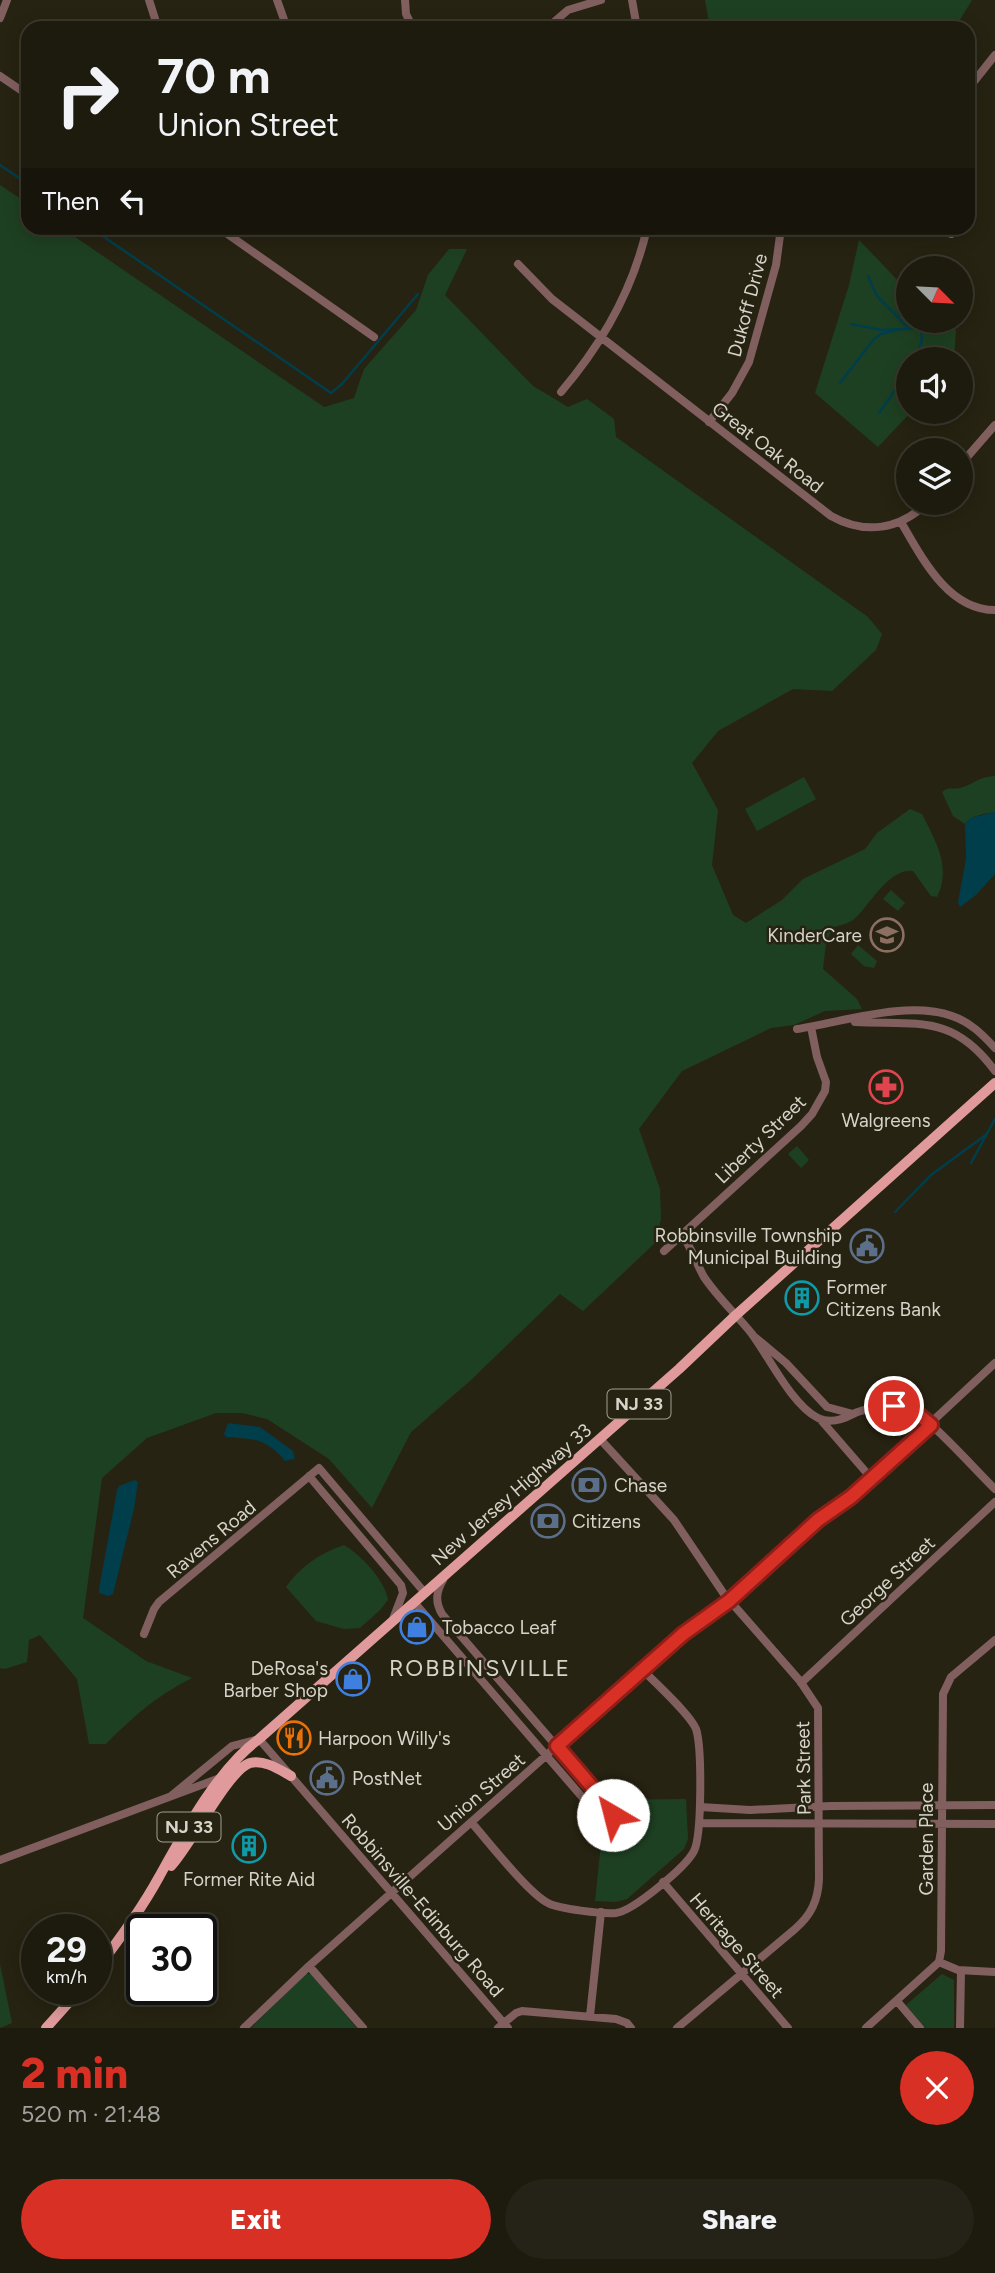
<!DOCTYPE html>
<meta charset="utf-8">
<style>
:root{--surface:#1d1a0e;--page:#252317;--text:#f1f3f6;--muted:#a0a19e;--line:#3b382e;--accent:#d93025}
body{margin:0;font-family:Figtree,sans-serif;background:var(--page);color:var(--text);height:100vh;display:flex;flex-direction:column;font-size:26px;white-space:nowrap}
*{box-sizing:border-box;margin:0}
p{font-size:23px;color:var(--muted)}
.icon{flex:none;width:38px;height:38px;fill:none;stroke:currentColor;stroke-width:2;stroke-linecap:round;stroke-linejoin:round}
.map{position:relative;height:2028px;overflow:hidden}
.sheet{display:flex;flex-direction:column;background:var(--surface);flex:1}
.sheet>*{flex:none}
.hud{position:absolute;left:21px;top:21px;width:954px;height:214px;border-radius:21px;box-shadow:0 4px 18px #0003,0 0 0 2px var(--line);background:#1d1a0e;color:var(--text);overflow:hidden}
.needle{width:46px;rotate:114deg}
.controls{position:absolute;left:896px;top:256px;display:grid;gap:14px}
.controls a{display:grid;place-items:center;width:77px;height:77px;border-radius:50%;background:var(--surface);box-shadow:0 4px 18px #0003,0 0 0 2px var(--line);font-size:35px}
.speed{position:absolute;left:21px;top:1914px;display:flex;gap:14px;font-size:35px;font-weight:700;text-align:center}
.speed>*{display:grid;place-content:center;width:91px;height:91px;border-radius:50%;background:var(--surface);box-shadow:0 4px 18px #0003,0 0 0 2px var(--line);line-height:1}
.speed small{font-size:18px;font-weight:400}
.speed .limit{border:4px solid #111;border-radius:10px;background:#fff;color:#111}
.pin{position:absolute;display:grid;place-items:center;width:60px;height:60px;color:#fff;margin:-30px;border:4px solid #fff;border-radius:50%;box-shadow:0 2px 7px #0007}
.me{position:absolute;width:77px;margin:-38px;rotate:323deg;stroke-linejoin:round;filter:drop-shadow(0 0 5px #0008)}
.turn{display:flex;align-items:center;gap:24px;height:147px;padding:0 21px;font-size:32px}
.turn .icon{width:91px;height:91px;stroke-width:2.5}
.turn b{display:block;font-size:49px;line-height:60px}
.then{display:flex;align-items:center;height:66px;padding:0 21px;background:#0003;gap:14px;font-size:26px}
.round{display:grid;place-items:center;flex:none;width:74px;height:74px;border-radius:37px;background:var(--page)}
.head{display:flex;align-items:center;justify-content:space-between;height:119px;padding:0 21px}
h1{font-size:42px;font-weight:800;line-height:52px;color:var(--accent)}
.primary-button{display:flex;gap:14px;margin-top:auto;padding:14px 21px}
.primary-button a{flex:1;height:80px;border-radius:42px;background:var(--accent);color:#fff;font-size:28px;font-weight:800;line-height:80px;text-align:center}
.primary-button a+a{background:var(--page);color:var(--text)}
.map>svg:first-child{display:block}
.green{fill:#1e4022}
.water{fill:#003e4b}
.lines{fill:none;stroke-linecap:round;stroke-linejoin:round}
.stream{stroke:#003e4b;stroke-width:2.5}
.minor{stroke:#815f5f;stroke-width:8}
.major{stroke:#e19a9b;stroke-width:10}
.route-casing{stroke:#8d1f18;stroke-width:18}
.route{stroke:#d93025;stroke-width:12}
.labels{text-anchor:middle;stroke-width:5;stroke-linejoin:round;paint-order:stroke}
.shield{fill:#272312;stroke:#a29e92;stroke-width:2}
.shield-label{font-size:18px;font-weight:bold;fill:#d6d3c9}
.street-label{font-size:19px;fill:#d6d3c9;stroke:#272312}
.poi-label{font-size:19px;fill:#d6d3c9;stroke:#272312;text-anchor:start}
.quarter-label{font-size:23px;letter-spacing:2px;fill:#d6d3c9;stroke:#272312}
</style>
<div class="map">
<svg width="995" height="2028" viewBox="0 0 995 2028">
<rect width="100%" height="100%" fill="#272312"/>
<path class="green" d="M705,0H972L955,28H710Z
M0,185L28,204V228H62L324,407L354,398L364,369L416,310L428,275L449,249H467L445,295L533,386L568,407L587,399L614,419L616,437L868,617L882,634L876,650L832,691L793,689L718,731L692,763L718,810L712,865L733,915L746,923L782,900L803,879L865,849L877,833L910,809L922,814C935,840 952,867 937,897L931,896L913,871C888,868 870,906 853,920C848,924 839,925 832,928L826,943L823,969L857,999L862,1009L825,1011L794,1025L771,1028L682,1071L639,1129L660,1189L661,1219L656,1242L583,1311L560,1294L471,1380L411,1432L372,1508L329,1459L267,1419L242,1413H216L147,1438L102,1478L83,1618L146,1661L192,1678C156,1696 134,1716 106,1744H89L77,1679L40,1635L29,1640L27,1662L5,1669L0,1668Z
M859,240L908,291V320H944L956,330L954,359H908V411H912L878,447L815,393L849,285Z
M995,776V812C985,814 971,815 965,824L953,816L942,792C949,786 951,790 960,788C975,784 977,777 995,776Z
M804,777L816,799L757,831L745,809Z
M891,890L905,903L898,911L883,899Z
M858,945L877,961L874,968L864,966L851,954Z
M797,1146L809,1160L801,1168L788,1154Z
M344,1545C361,1555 385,1580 388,1600L380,1610L360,1628L344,1629L316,1621L286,1587C300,1567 320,1553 344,1545Z
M686,1799L688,1839L684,1849L627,1899L616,1902L595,1901L603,1825L610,1819L603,1800Z
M0,1964L12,2023L0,2028Z
M305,1974H311L357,2028H251Z
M942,1974L954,1980V2028H925L906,2005Z"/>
<path class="water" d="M995,812V874L976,895L960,907L958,902L966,859L965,824L970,818Z
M228,1423L260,1427L293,1451L295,1459L285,1461C266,1438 254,1439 226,1437L224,1434Z
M135,1480L138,1482L134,1509L113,1594L108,1596L99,1593V1589L117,1490L119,1486Z"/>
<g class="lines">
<path class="stream" d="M0,165L28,184
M91,228L331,393L342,384L418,294
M868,276L877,296L908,328
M899,319V313L903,302
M851,324L881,330L929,328
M916,359L922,339L921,328
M840,383L874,339L881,334L896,330
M879,413L908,372
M971,1163L995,1119
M895,1212L931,1175L987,1134"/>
<path class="minor" d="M149,0L158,28
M277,0L287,28
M405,0L406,14L413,28
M632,0L637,28
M0,18L7,0
M547,28L568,10L601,0
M0,76L28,95
M968,89L995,55
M219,228L374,337
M951,234L952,228
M518,264L552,299L831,516C865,535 900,530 928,502
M561,392C602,344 633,290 647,228
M709,422L732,393L749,362L776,265L781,228
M961,464L995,425
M901,522C922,558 948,610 995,610
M855,1022C919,1025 953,1014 995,1071
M797,1029C843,1022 907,1000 952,1016C970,1022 982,1034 995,1048
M682,1235C692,1248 696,1263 704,1277C718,1298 737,1315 752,1334C769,1357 792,1405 818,1418C830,1424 842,1420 853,1414C862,1409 895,1404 905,1407C926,1413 976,1471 995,1489
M664,1251L801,1126L812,1114L825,1091L826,1082L817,1057L811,1027
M756,1338L786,1363L827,1407L853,1414
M820,1419L872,1479
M600,1439L674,1520L724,1594L800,1681L818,1708L819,1879C818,1901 811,1915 795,1929L677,2028
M309,1476L401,1585L403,1593L393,1619
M414,1602L601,1819L606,1821L610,1819L613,1815L610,1808L442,1614C435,1602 436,1592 443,1580
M144,1634L154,1609L159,1602L319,1468L425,1593
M801,1683L995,1502
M171,1796L232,1746L259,1739L508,2028
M700,1807L750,1810L830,1806L995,1805
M471,1822C488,1841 528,1893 548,1903C559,1909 602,1914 616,1913C633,1911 686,1867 694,1851C702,1835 702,1747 696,1729C690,1714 656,1684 643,1670
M700,1823L995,1824
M0,1860L220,1778
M663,1882L788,2028
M939,1962L958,1970L995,1972
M309,1966L363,2028
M897,2001L920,2028
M590,2016L601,1912
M244,2028L309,1966L683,1634L729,1601L818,1520L851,1497L995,1363
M498,2028L516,2013L522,2011L616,2019L627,2023L631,2028
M866,2028L939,1962L941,1951L943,1694L951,1677L995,1640
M960,2028L961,1971"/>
<path class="major" d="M171,1866C191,1845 228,1770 250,1763C264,1759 280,1770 291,1776
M96,1970C119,1940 141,1910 159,1877C184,1832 218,1769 259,1739L679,1369L736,1315L995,1083
M46,2028L80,1990"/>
</g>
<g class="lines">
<defs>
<path id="route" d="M613,1815L610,1808L557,1746L683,1634L729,1601L818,1520L851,1497L931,1425L913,1410L894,1406"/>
</defs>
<use href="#route" class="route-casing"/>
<use href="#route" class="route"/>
</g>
<defs>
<symbol id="school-ring" viewBox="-11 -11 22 22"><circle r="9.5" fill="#272312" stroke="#8d6e63" stroke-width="1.5"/><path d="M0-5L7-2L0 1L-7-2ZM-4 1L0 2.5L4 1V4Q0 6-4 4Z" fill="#8d6e63"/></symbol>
<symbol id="pharmacy-ring" viewBox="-11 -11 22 22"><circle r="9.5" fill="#272312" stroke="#e0444e" stroke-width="1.5"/><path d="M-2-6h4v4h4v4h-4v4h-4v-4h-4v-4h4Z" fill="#e0444e"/></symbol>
<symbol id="civic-ring" viewBox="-11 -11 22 22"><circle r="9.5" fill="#272312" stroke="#5c6f8a" stroke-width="1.5"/><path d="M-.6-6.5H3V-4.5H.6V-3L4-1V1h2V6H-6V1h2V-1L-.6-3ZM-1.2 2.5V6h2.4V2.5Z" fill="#5c6f8a"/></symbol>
<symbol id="building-ring" viewBox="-11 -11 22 22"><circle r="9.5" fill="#272312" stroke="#0f9aa8" stroke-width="1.5"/><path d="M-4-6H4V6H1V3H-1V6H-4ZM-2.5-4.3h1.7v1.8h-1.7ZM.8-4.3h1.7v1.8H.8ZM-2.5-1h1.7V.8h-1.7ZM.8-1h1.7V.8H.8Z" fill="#0f9aa8"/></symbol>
<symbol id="bank-ring" viewBox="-11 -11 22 22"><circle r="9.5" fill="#272312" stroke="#5c6f8a" stroke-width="1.5"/><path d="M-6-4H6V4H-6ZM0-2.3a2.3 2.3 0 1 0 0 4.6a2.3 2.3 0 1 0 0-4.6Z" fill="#5c6f8a"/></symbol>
<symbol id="shop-ring" viewBox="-11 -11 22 22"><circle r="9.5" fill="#272312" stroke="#3f7fe0" stroke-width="1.5"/><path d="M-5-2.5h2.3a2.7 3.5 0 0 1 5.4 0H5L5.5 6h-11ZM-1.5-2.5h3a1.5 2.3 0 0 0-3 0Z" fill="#3f7fe0"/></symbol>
<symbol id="restaurant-ring" viewBox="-11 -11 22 22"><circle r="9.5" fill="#272312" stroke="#e8710a" stroke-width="1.5"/><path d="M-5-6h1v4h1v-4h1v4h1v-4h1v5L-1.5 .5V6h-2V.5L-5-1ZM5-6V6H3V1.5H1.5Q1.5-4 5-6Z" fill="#e8710a"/></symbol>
</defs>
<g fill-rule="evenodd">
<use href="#school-ring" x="868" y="916" width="38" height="38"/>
<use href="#pharmacy-ring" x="867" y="1068" width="38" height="38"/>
<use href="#civic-ring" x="848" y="1227" width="38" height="38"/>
<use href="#building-ring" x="783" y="1279" width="38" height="38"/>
<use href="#bank-ring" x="570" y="1466" width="38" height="38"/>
<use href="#bank-ring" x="529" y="1502" width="38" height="38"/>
<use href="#shop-ring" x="398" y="1608" width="38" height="38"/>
<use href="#shop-ring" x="334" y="1660" width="38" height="38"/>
<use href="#restaurant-ring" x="275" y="1719" width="38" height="38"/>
<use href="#civic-ring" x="308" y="1759" width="38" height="38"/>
<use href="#building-ring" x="230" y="1827" width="38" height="38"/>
</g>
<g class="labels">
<g class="shield">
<rect x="607.5" y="1389.5" width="63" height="29" rx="5"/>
<rect x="157.5" y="1812.5" width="63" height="29" rx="5"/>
</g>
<g class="shield-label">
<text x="639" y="1410">NJ 33</text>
<text x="189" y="1833">NJ 33</text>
</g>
<g class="street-label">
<text transform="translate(747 305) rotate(-75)" y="7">Dukoff Drive</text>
<text transform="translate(768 447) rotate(38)" y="7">Great Oak Road</text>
<text transform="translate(760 1139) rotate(-44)" y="7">Liberty Street</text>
<text transform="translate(511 1494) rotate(-41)" y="7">New Jersey Highway 33</text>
<text transform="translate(211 1539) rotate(-40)" y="7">Ravens Road</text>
<text transform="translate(887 1581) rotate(-43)" y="7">George Street</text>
<text transform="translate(803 1768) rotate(-91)" y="7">Park Street</text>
<text transform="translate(481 1792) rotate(-41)" y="7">Union Street</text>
<text transform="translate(926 1839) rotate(-90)" y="7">Garden Place</text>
<text transform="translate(423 1905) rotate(49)" y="7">Robbinsville-Edinburg Road</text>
<text transform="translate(737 1945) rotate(49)" y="7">Heritage Street</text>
</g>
<g class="poi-label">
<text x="862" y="942" text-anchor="end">KinderCare</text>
<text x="886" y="1127" text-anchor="middle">Walgreens</text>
<text x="842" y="1242" text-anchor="end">Robbinsville Township<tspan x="842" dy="22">Municipal Building</tspan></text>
<text x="826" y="1294">Former<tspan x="826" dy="22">Citizens Bank</tspan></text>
<text x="614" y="1492">Chase</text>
<text x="572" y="1528">Citizens</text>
<text x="442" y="1634">Tobacco Leaf</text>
<text x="328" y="1675" text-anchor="end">DeRosa's<tspan x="328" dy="22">Barber Shop</tspan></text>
<text x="318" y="1745">Harpoon Willy's</text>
<text x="352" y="1785">PostNet</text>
<text x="249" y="1886" text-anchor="middle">Former Rite Aid</text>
</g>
<g class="quarter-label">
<text x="480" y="1676">ROBBINSVILLE</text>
</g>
</g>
</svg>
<div class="controls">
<a><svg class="needle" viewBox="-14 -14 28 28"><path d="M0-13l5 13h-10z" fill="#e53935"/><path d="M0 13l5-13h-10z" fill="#a0a19e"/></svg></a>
<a><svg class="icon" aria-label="sound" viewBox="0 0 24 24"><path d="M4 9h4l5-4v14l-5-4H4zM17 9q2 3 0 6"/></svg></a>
<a><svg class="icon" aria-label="layers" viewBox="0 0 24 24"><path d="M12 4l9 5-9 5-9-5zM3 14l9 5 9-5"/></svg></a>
</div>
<div class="speed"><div>29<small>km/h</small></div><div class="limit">30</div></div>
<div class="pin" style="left:894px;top:1406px;background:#d93025"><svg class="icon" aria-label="arrive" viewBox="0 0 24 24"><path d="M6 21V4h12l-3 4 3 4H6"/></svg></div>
<svg class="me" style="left:613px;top:1815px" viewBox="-20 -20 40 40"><circle r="19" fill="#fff"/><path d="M0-13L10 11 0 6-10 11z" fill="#d93025"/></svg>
<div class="hud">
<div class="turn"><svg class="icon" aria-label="right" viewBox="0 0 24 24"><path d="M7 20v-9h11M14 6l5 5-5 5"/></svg><div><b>70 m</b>Union Street</div></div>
<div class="then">Then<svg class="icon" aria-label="left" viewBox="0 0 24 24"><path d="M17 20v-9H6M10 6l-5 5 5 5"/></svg></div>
</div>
</div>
<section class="sheet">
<div class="head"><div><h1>2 min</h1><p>520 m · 21:48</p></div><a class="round" style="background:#d93025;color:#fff"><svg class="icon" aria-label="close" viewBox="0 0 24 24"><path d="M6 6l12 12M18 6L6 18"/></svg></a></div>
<div class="primary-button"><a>Exit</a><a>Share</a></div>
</section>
